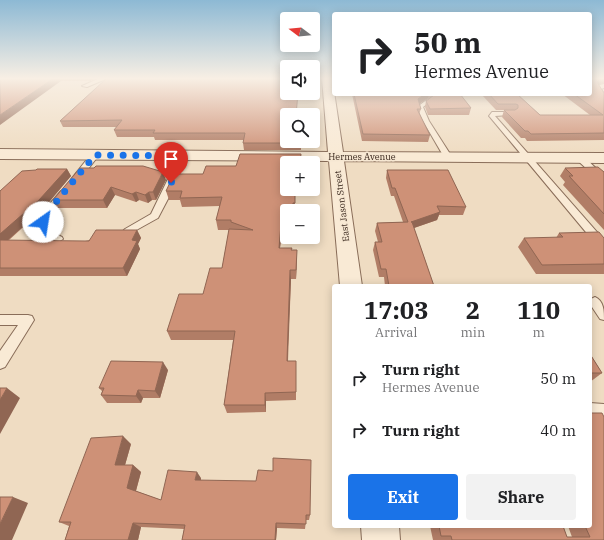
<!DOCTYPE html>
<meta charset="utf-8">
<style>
:root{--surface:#fff;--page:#f2f2f2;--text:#202124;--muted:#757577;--accent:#1a73e8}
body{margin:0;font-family:"IBM Plex Serif",serif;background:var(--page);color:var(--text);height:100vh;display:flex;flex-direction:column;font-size:15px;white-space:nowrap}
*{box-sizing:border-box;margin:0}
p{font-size:13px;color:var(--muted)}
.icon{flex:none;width:22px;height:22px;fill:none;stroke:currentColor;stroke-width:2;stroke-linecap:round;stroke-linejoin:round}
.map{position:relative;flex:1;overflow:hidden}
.drawer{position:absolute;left:332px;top:284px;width:260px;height:244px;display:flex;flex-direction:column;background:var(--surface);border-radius:4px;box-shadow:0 2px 10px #0003}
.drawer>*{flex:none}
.hud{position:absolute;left:332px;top:12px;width:260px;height:84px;border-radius:4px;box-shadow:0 2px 10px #0003;background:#fff;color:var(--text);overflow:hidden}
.needle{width:26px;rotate:286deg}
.controls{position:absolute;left:280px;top:12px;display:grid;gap:8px}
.controls a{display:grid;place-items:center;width:40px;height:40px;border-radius:4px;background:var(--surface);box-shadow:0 2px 10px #0003;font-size:20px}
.pin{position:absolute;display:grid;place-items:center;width:34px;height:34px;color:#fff;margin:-41px -17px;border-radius:50% 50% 50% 0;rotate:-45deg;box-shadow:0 0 4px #0007}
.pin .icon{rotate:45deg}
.me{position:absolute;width:44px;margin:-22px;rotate:32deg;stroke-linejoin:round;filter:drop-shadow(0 0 3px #0008)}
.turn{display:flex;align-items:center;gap:14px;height:84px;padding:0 16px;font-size:18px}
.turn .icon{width:52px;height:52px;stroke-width:2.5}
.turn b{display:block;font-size:28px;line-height:34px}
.eta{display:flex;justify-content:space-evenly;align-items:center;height:68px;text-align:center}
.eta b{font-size:24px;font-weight:700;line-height:28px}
.primary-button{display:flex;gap:8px;margin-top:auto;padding:8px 16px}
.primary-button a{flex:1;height:46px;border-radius:4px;background:var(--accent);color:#fff;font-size:16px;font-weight:700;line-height:46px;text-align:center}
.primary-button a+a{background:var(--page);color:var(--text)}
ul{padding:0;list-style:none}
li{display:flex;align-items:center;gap:12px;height:52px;padding:0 16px}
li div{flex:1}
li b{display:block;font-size:15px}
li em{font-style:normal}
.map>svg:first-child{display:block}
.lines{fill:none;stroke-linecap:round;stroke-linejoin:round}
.service-casing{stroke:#896d59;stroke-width:2}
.minor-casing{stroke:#896d59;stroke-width:2}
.service{fill:#f9ead5;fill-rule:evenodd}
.minor{fill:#f9ead5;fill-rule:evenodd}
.wall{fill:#b17d66}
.shaded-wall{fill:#906653}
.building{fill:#ce9177;stroke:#906653}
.route{stroke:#1a73e8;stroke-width:7;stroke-dasharray:0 12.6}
.labels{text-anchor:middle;stroke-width:3;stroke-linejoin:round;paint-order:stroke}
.far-street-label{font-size:9px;fill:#39271d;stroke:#f6e7d2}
</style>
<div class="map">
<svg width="604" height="540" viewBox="0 0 604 540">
<rect width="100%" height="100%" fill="#efdcc2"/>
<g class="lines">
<defs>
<path id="service" d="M100,78H108L87,87L82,86Z
M604,84V88L601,89L604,94V100L602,99L595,89L599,85Z
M428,99L431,101L423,107L429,121L452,157L451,159H445L444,157L423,121L417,107Z
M492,112H513L514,113L511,115L495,116L604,240V250L600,249L490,117L489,116Z
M92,153H95L99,155L78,182H72L71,180L72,178Z
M180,154H183L187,156L169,197L158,218L131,233H125L123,231L125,229L151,214Z
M576,155H582L604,176V182H601L576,159Z
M64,190L68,193L50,215L45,229L62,237L63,239L58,242L37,232L35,230L41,214L61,191Z
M595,297C604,301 604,311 604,320L600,319L590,304L591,299Z
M0,315H28L32,316L34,320L5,367L0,369V351L18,325H0Z
M590,403L604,404V420L590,419Z"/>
<path id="minor" d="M322,78H332L343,152L604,153V163L344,161L362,286H340L329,161L0,159V149L328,152Z
M361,526H399L400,540H362Z"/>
</defs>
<use href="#service" class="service-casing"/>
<use href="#minor" class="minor-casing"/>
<use href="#service" class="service"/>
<use href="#minor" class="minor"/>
</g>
<path class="wall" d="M0,78H96L90,81H61Z
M104,78H287V141H306H301V150H244L243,143L244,140H155L154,137H117L114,130L117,127H63L60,121L104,81Z
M590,78H604V83L598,84L604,93V140L527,141L525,138H521L502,117L504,110H496L481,94H517L540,115H590L562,94H590Z
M352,94H460L471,108L469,115H428L425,107L426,101L429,99L428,98L419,104L421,109L419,114L430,135L428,142L362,141Z
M287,163L295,189V211H287V221H283L280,248L292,250L297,259L296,279H291L288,361H296V400L266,401V412L227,413L224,405L233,340H171L167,331L203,294L222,268L229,230H218L216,220L220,206L182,207L180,200H169L166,191L203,174L236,166Z
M80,168L166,180L156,200H152L148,203L139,200L136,202L115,195L107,208H57L53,200Z
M565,168L604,172V230L563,185L565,182L560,176Z
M67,169L71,176L44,208L8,241H85L137,230L141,238L138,244L140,249L127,276H0V191Z
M387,170L466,207L463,215H439L437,220L414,228L434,286H385L384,277H379L373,250L375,242H378L375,231L377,223L403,222L394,196H391L386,178Z
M559,233L604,238V274H536L518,247L524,238H556Z
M590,354L602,373L590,382Z
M168,370L160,398H143L141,403H107L101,395L102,391L99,388Z
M131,444L125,465H133L141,472L136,491L161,500L201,478V480L310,515L309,520H306L305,529L277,528L276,540H182L184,529L141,527L138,540H65L69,526L59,522Z
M430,526H563L567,537H572L568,526H590L604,540H433Z"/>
<path class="shaded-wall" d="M54,78H60L61,81L0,125V115Z
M88,78H96L90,81Z
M601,78H604V83L599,84L594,88L597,82Z
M425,94H429L428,98L416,106L418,99Z
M67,169L71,176L44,208L0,247V234Z
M163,172L166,180L156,200L153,192Z
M111,187L115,195L107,208L103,200Z
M136,192L139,200L136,202L132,194Z
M149,192L152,200L148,203L145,195Z
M282,212L283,221L279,257V248Z
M440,212L437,220L408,230L411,222Z
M137,230L141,238L138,244L140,249L127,276L123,268L132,240Z
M297,250V259L296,279V270Z
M290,270L291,279L287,369V361Z
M163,362L168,370L160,398L155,391Z
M7,388L20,398L0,434V400Z
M138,390L143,398L141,403L136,396Z
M265,393L266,401V412L265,405Z
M123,436L131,444L123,472L115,465Z
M133,465L141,472L135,494L127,488Z
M197,472L201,478L200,486L195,480Z
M13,497L28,503L12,540H0V524Z
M133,523L141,527L138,540H128Z
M276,523L277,528L276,540H275Z"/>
<path class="building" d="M0,78H54L0,115Z
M107,78H287V93H298L296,115H287V141H301V143H243L245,133H153L155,130H114L122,120L60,121Z
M590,78H601L597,82L604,93V133L531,134L528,131H525L504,110H515L518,108V105L516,104H498L489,94H517L540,115H603L574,94H590Z
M354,94H425L418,99L421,109H417L430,135L363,134Z
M433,94H460L471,108L430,109L426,101L434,95Z
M240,154H301L300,163H287V189H295V203H293V211L282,212L279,248H292L291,250H297L296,270H290L287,361H296V392L265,393V405H224L235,331H167L179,294H203L210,268H222L229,229L253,230L231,222V220H216L222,197L180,198L182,191H166L174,174H203L206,166H236Z
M96,166H143L163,172L153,192H149L145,195L136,192L132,194L111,187L103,200H53L80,168H94Z
M598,167L604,172V214L569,176H573L565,168Z
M37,169H67L39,200L0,234V191L22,171L36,170Z
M387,170H448L466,207L437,206L440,212L411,222H412L434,286H389L386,269H381L375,242H382L377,223L408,222L395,188H392Z
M96,230H137L132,240L137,241L123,268H0V240L85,241H89Z
M599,232L604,238V264L542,265L524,238L563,237L559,233Z
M590,354L602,373H590Z
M111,361L163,362L155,391L138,390L136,396L101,395L104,388H99Z
M0,388H7L0,400Z
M590,413H602L604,417V540H452L451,536H441L439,526H563L567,537H590L585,526H590Z
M123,436L115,465H133L127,488L161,500L168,470L197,472L195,480L256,481L258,470L273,471V458L311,460L310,515H306V524L276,523L275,540H182L185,525L133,523L128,540H65L71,522H59L91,438Z
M0,497H13L0,524Z"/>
<linearGradient id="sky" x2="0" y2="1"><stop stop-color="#8db9d4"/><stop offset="0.51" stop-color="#f8efe4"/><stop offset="1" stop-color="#f8efe4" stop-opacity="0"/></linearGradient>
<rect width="604" height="154" fill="url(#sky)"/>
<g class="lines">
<path class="route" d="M43,222L46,214L95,155L183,156L171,183"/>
</g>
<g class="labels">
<g class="far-street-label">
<text x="362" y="160">Hermes Avenue</text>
<text transform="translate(342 206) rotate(-97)" y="3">East Jason Street</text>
</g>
</g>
</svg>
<div class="controls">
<a><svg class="needle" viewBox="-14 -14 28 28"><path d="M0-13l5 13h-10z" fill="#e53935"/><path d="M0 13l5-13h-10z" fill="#757577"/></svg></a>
<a><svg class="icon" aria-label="sound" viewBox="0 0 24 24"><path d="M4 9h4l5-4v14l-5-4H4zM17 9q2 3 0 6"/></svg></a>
<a><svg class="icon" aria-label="search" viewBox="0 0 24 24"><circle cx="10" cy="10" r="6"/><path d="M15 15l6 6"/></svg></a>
<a>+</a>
<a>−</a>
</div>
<div class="pin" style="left:171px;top:183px;background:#d93025"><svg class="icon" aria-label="arrive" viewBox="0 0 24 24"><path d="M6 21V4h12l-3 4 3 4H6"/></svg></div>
<svg class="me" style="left:43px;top:222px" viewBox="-20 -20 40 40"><circle r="19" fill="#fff"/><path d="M0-13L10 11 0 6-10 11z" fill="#1a73e8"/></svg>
<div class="hud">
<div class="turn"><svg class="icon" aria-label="right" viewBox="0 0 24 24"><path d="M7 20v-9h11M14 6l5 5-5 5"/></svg><div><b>50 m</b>Hermes Avenue</div></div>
</div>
<section class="drawer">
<div class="eta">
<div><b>17:03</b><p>Arrival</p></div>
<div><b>2</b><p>min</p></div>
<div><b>110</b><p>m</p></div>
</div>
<ul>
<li><svg class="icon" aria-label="right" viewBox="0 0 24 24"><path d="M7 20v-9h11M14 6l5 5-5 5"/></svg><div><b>Turn right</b><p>Hermes Avenue</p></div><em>50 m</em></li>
<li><svg class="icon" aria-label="right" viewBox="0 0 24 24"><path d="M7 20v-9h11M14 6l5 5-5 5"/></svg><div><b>Turn right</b></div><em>40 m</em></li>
</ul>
<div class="primary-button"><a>Exit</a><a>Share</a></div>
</section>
</div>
